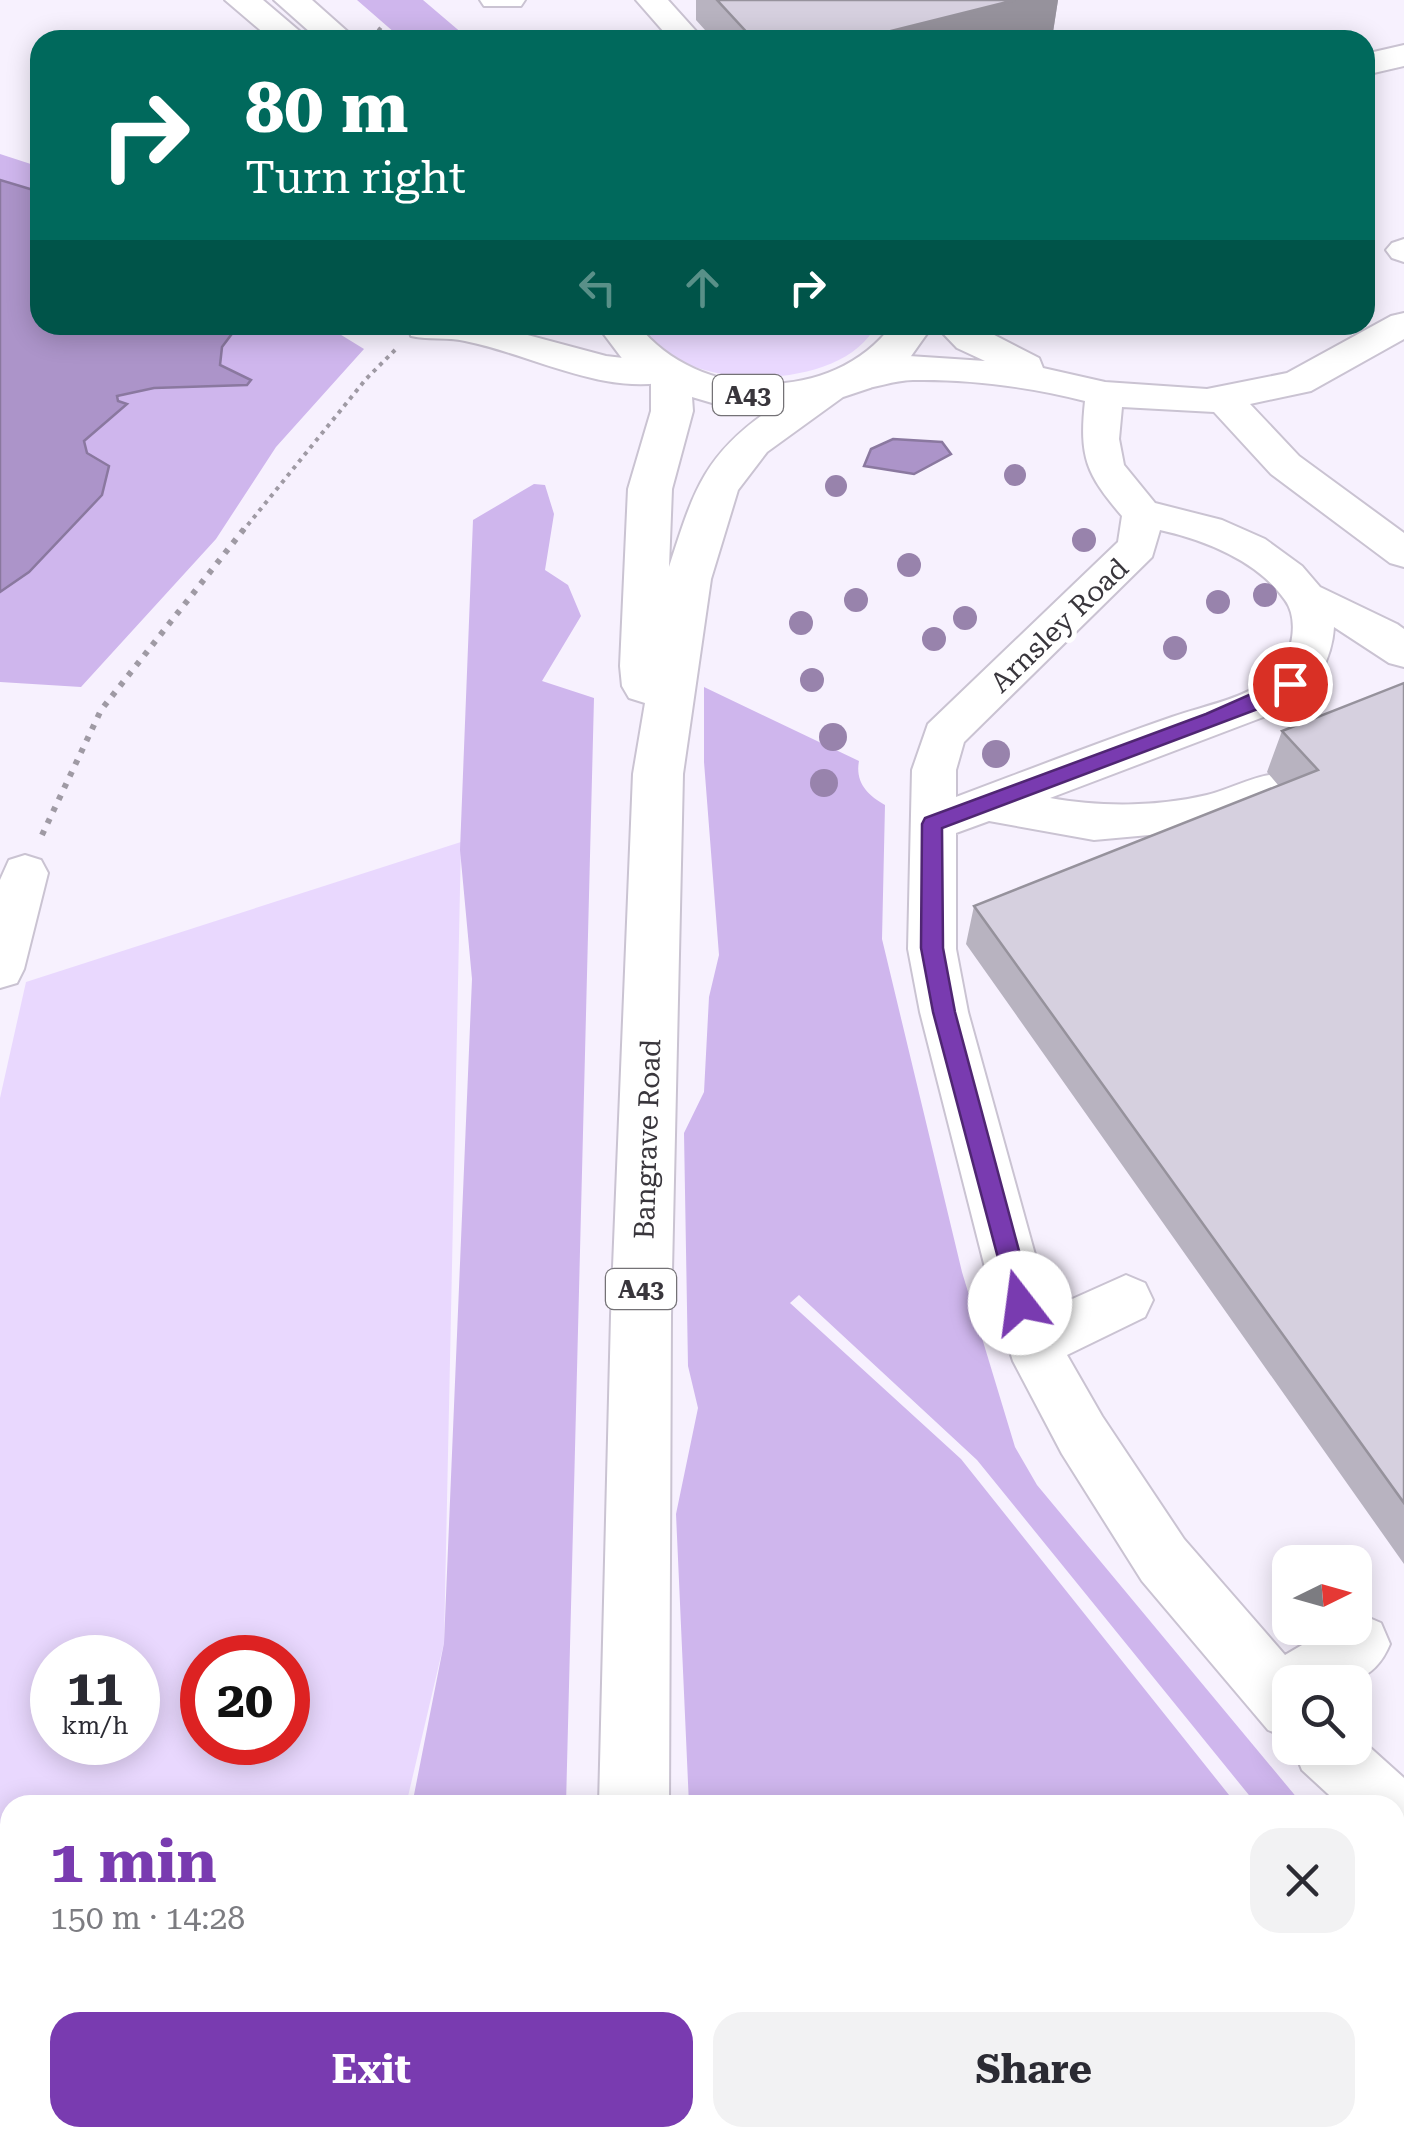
<!DOCTYPE html>
<meta charset="utf-8">
<style>
:root{--surface:#fff;--page:#f2f2f3;--text:#2b2b33;--muted:#7c7c81;--accent:#793bb0}
body{margin:0;font-family:"Roboto Serif",serif;background:var(--page);color:var(--text);height:100vh;display:flex;flex-direction:column;font-size:38px;white-space:nowrap}
*{box-sizing:border-box;margin:0}
p{font-size:32px;color:var(--muted)}
.icon{flex:none;width:55px;height:55px;fill:none;stroke:currentColor;stroke-width:2;stroke-linecap:round;stroke-linejoin:round}
.map{position:relative;flex:1;overflow:hidden}
.panel{position:absolute;left:0px;top:1795px;width:1405px;height:352px;display:flex;flex-direction:column;background:var(--surface);border-radius:30px 30px 0 0;box-shadow:0 5px 25px #0003}
.panel>*{flex:none}
.guide{position:absolute;left:30px;top:30px;width:1345px;height:305px;border-radius:30px;box-shadow:0 5px 25px #0003;background:#00695c;color:#fff;overflow:hidden}
.needle{width:65px;rotate:85deg}
.controls{position:absolute;left:1272px;top:1545px;display:grid;gap:20px}
.controls a{display:grid;place-items:center;width:100px;height:100px;border-radius:20px;background:var(--surface);box-shadow:0 5px 25px #0003;font-size:50px}
.speed{position:absolute;left:30px;top:1635px;display:flex;gap:20px;font-size:50px;font-weight:700;text-align:center}
.speed>*{display:grid;place-content:center;width:130px;height:130px;border-radius:50%;background:var(--surface);box-shadow:0 5px 25px #0003;line-height:1}
.speed small{font-size:25px;font-weight:400}
.speed .limit{border:15px solid #d22;background:#fff;color:#111}
.pin{position:absolute;display:grid;place-items:center;width:85px;height:85px;color:#fff;margin:-42px;border:5px solid #fff;border-radius:50%;box-shadow:0 2px 10px #0007}
.me{position:absolute;width:110px;margin:-55px;rotate:345deg;stroke-linejoin:round;filter:drop-shadow(0 0 8px #0008)}
.turn{display:flex;align-items:center;gap:35px;height:210px;padding:0 50px;font-size:45px}
.turn .icon{width:130px;height:130px;stroke-width:2.5}
.turn b{display:block;font-size:70px;line-height:85px}
.lanes{display:flex;align-items:center;height:95px;padding:0 50px;background:#0003;justify-content:center;gap:50px;direction:ltr}
.lanes .off{opacity:.35}
.round{display:grid;place-items:center;flex:none;width:105px;height:105px;border-radius:30px;background:var(--page)}
.head{display:flex;align-items:center;justify-content:space-between;height:170px;padding:0 50px}
h1{font-size:60px;font-weight:700;line-height:75px;color:var(--accent)}
.primary-button{display:flex;gap:20px;margin-top:auto;padding:20px 50px}
.primary-button a{flex:1;height:115px;border-radius:30px;background:var(--accent);color:#fff;font-size:40px;font-weight:700;line-height:115px;text-align:center}
.primary-button a+a{background:var(--page);color:var(--text)}
.map>svg:first-child{display:block}
.green{fill:#e9d8fe;fill-rule:evenodd}
.forest{fill:#cfb6ed}
.water{fill:#ac94c9;stroke:#8a789f;stroke-width:2.5}
.lines{fill:none;stroke-linecap:round;stroke-linejoin:round}
.minor-casing{stroke:#cac3d2;stroke-width:4}
.major-casing{stroke:#cac3d2;stroke-width:4}
.highway-casing{stroke:#cac3d2;stroke-width:4}
.path-far2{stroke:#9f9aa4;stroke-width:4;stroke-dasharray:4 5;stroke-linecap:butt}
.path-far1{stroke:#9f9aa4;stroke-width:6;stroke-dasharray:5 8;stroke-linecap:butt}
.path{stroke:#9f9aa4;stroke-width:8;stroke-dasharray:6 9;stroke-linecap:butt}
.minor{fill:#fff;fill-rule:evenodd}
.major{fill:#fff;fill-rule:evenodd}
.highway{fill:#fff;fill-rule:evenodd}
.tree{fill:#9883ac}
.wall{fill:#b8b3c0}
.shaded-wall{fill:#96929c}
.building{fill:#d6d0df;stroke:#96929c;stroke-width:2.5}
.route{fill:#793bb0;stroke:#4f2672;stroke-width:2.5}
.labels{text-anchor:middle;stroke-width:10;stroke-linejoin:round;paint-order:stroke}
.shield{fill:#fff;stroke:#747276;stroke-width:2.5}
.shield-label{font-size:25px;font-weight:bold;fill:#39363c}
.street-label{font-size:28px;fill:#39363c;stroke:#fff}
</style>
<div class="map">
<svg width="1404" height="2147" viewBox="0 0 1404 2147">
<rect width="100%" height="100%" fill="#f7f1fe"/>
<path class="green" d="M642,325H876C843,394 675,395 642,325Z
M461,842L444,1643L406,1805H10V2138H329L327,2147H0V1098L26,982ZM52,1658H138V1742H52ZM202,1658H288V1742H202Z"/>
<path class="forest" d="M357,0H423L470,40H403Z
M0,154L40,167V325H325L364,349L276,447L216,539L81,687L0,682Z
M534,484L545,485L554,514L545,570L568,585L581,616L542,681L594,698L566,1805H412L444,1643L472,979L460,850L473,520Z
M704,687L859,761C855,782 867,795 885,805L882,939L962,1272L1015,1447L1037,1485L1303,1805H1257L977,1460L799,1295L790,1303L961,1459L1237,1805H689L676,1514L698,1408L688,1366L684,1133L704,1092L709,997L719,955L704,762Z
M1395,2016L1404,2028V2147H794L793,2138H1395Z
M344,2138H444L443,2147H341Z"/>
<path class="water" d="M0,180L40,192V325H229L234,331L222,347L220,365L251,380L247,385L154,388L117,396L118,401L127,404L84,441L87,453L109,466L102,495L29,572L0,592Z
M893,439L942,442L951,454L914,474L864,466L871,449Z"/>
<g class="lines">
<defs>
<path id="minor" d="M480,0H525L521,6H484Z
M636,0H668L704,40H671Z
M1404,239V262L1392,258L1386,250L1392,243Z
M1404,313V339L1311,391L1250,404L1299,456L1404,533V567L1390,563L1271,474L1214,412L1122,407L1119,439L1124,465L1155,503L1222,520L1265,539L1302,566L1320,587L1397,624L1404,629V667L1389,663L1334,627C1332,660 1315,690 1287,708L1050,798C1099,807 1157,807 1207,795C1236,788 1267,767 1297,776L1303,788L1297,800L1204,830L1094,840L989,821L956,833V949L968,1012L1050,1309L1126,1275L1145,1283L1153,1300L1145,1317L1067,1355L1102,1416L1184,1539L1285,1655L1331,1628H1355V1616L1360,1614L1381,1623L1390,1644C1370,1692 1334,1682 1290,1682V1739L1268,1730L1142,1581L1062,1454L1013,1361L994,1303L920,1012L908,949L912,770L928,724L1118,542L1122,516C1086,474 1079,457 1085,401C1030,387 969,379 913,380C888,380 867,394 843,387L837,379L843,371L909,356L985,361L957,348L935,325H975L1039,358L1043,368L1105,382L1207,389L1287,373L1391,316ZM1160,530C1205,540 1258,561 1285,600C1299,619 1293,654 1277,671C1252,698 1205,705 1172,717C1100,742 1028,770 956,797V770L964,742L1152,557Z
M408,325H490L606,356L675,364L681,372L675,380C607,398 531,354 465,341C447,337 429,340 411,336Z
M25,855L41,860L48,873L24,969L17,983L0,988V880L9,860Z
M1355,1734L1404,1778V1830L1395,1833V1805H1340L1302,1770L1293,1748H1355Z"/>
<path id="major" d="M1404,45V66L1365,75V54Z"/>
<path id="highway" d="M225,0H263L310,40H272Z
M274,0H312L357,40H319Z
M597,325H638C698,402 833,405 892,325H933L904,366L870,388L843,397L767,452L738,490L711,579L683,774L671,1316L669,1805H599L611,1316L633,774L645,703L629,698L622,686L620,666L628,489L651,411V380L627,365ZM692,397L719,405L771,409C703,455 693,493 669,567L672,489L693,411Z
M585,2138H661L660,2147H584Z"/>
</defs>
<use href="#minor" class="minor-casing"/>
<use href="#major" class="major-casing"/>
<use href="#highway" class="highway-casing"/>
<path class="path-far2" d="M378,28L393,40
M242,532L366,379L398,347"/>
<path class="path-far1" d="M42,835L101,710L244,529"/>
<path class="path" d="M784,2138L785,2147
M456,2147L457,2138"/>
<use href="#minor" class="minor"/>
<use href="#major" class="major"/>
<use href="#highway" class="highway"/>
</g>
<g class="tree">
<circle cx="1015" cy="475" r="11"/>
<circle cx="836" cy="486" r="11"/>
<circle cx="1084" cy="540" r="12"/>
<circle cx="909" cy="565" r="12"/>
<circle cx="1265" cy="595" r="12"/>
<circle cx="856" cy="600" r="12"/>
<circle cx="1218" cy="602" r="12"/>
<circle cx="965" cy="618" r="12"/>
<circle cx="801" cy="623" r="12"/>
<circle cx="934" cy="639" r="12"/>
<circle cx="1175" cy="648" r="12"/>
<circle cx="812" cy="680" r="12"/>
<circle cx="833" cy="737" r="14"/>
<circle cx="996" cy="754" r="14"/>
<circle cx="824" cy="783" r="14"/>
</g>
<path class="wall" d="M696,0H1058L1053,32L1020,40H714L696,20Z
M1404,683V1564L966,944L974,906L1278,785L1267,772L1282,731Z"/>
<path class="shaded-wall" d="M1015,0H1058L1053,32L1020,40H855Z"/>
<path class="building" d="M717,0H1015L855,40H754Z
M1404,683V1503L974,906L1318,770L1282,731Z"/>
<path class="route" d="M1290,677L1300,684L1279,701L942,828L943,948L955,1012L1033,1303L1029,1311L1020,1314L1012,1311L933,1012L921,948L922,824L925,818L1206,714Z"/>
<g class="labels">
<g class="shield">
<rect x="713" y="375" width="70" height="40" rx="8"/>
<rect x="606" y="1269" width="70" height="40" rx="8"/>
</g>
<g class="shield-label">
<text x="748" y="404">A43</text>
<text x="641" y="1298">A43</text>
</g>
<g class="street-label">
<text transform="translate(1059 625) rotate(-44)" y="10">Arnsley Road</text>
<text transform="translate(647 1139) rotate(-88)" y="10">Bangrave Road</text>
</g>
</g>
</svg>
<div class="controls">
<a><svg class="needle" viewBox="-14 -14 28 28"><path d="M0-13l5 13h-10z" fill="#e53935"/><path d="M0 13l5-13h-10z" fill="#7c7c81"/></svg></a>
<a><svg class="icon" aria-label="search" viewBox="0 0 24 24"><circle cx="10" cy="10" r="6"/><path d="M15 15l6 6"/></svg></a>
</div>
<div class="speed"><div>11<small>km/h</small></div><div class="limit">20</div></div>
<div class="pin" style="left:1290px;top:684px;background:#d93025"><svg class="icon" aria-label="arrive" viewBox="0 0 24 24"><path d="M6 21V4h12l-3 4 3 4H6"/></svg></div>
<svg class="me" style="left:1020px;top:1303px" viewBox="-20 -20 40 40"><circle r="19" fill="#fff"/><path d="M0-13L10 11 0 6-10 11z" fill="#793bb0"/></svg>
<div class="guide">
<div class="turn"><svg class="icon" aria-label="right" viewBox="0 0 24 24"><path d="M7 20v-9h11M14 6l5 5-5 5"/></svg><div><b>80 m</b>Turn right</div></div>
<div class="lanes"><svg class="icon off" aria-label="left" viewBox="0 0 24 24"><path d="M17 20v-9H6M10 6l-5 5 5 5"/></svg><svg class="icon off" aria-label="ahead" viewBox="0 0 24 24"><path d="M12 20V5M6 11l6-6 6 6"/></svg><svg class="icon" aria-label="right" viewBox="0 0 24 24"><path d="M7 20v-9h11M14 6l5 5-5 5"/></svg></div>
</div>
<section class="panel">
<div class="head"><div><h1>1 min</h1><p>150 m · 14:28</p></div><a class="round"><svg class="icon" aria-label="close" viewBox="0 0 24 24"><path d="M6 6l12 12M18 6L6 18"/></svg></a></div>
<div class="primary-button"><a>Exit</a><a>Share</a></div>
</section>
</div>
